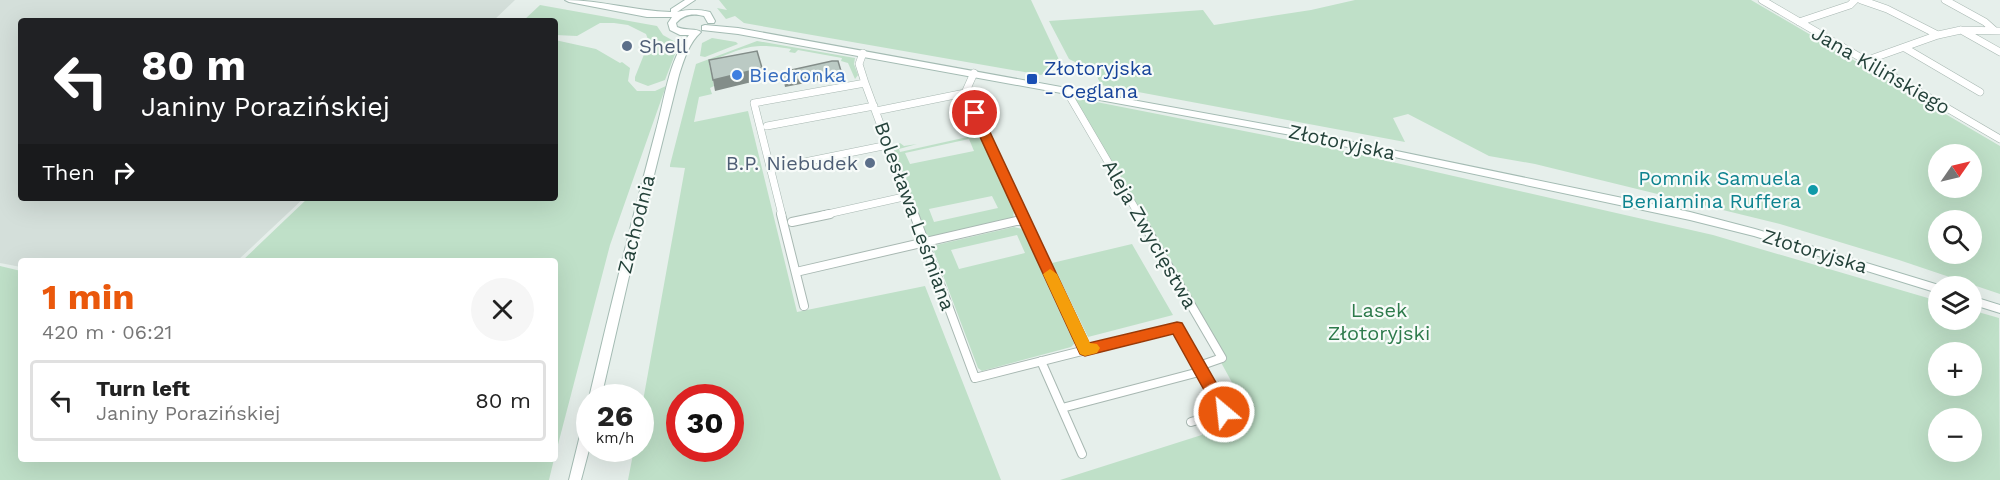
<!DOCTYPE html>
<meta charset="utf-8">
<style>
:root{--surface:#fff;--page:#f6f6f6;--text:#222;--muted:#767676;--line:#e0e0e0;--accent:#ea580c}
body{margin:0;font-family:"Work Sans",sans-serif;background:var(--page);color:var(--text);height:100vh;display:flex;flex-direction:column;font-size:22px;white-space:nowrap}
*{box-sizing:border-box;margin:0}
p{font-size:20px;color:var(--muted)}
.icon{flex:none;width:33px;height:33px;fill:none;stroke:currentColor;stroke-width:2;stroke-linecap:round;stroke-linejoin:round}
.map{position:relative;flex:1;overflow:hidden}
.panel{position:absolute;left:18px;top:258px;width:540px;height:204px;display:flex;flex-direction:column;background:var(--surface);border-radius:6px;box-shadow:0 6px 24px #0002}
.panel>*{flex:none}
.banner{position:absolute;left:18px;top:18px;width:540px;height:183px;border-radius:6px;box-shadow:0 6px 24px #0002;background:#202124;color:#fff;overflow:hidden}
.needle{width:39px;rotate:56deg}
.tools{position:absolute;left:1928px;top:144px;display:grid;gap:12px}
.tools a{display:grid;place-items:center;width:54px;height:54px;border-radius:50%;background:var(--surface);box-shadow:0 6px 24px #0002;font-size:30px}
.speed{position:absolute;left:576px;top:384px;display:flex;gap:12px;font-size:30px;font-weight:700;text-align:center}
.speed>*{display:grid;place-content:center;width:78px;height:78px;border-radius:50%;background:var(--surface);box-shadow:0 6px 24px #0002;line-height:1}
.speed small{font-size:15px;font-weight:400}
.speed .limit{border:9px solid #d22;background:#fff;color:#111}
.pin{position:absolute;display:grid;place-items:center;width:51px;height:51px;color:#fff;margin:-26px;border:3px solid #fff;border-radius:50%;box-shadow:0 2px 6px #0007}
.me{position:absolute;width:66px;margin:-33px;rotate:332deg;stroke-linejoin:round;filter:drop-shadow(0 0 4px #0008)}
.turn{display:flex;align-items:center;gap:21px;height:126px;padding:0 24px;font-size:27px}
.turn .icon{width:78px;height:78px;stroke-width:2.5}
.turn b{display:block;font-size:42px;line-height:51px}
.then{display:flex;align-items:center;height:57px;padding:0 24px;background:#0003;gap:12px;font-size:22px}
.round{display:grid;place-items:center;flex:none;width:63px;height:63px;border-radius:32px;background:var(--page)}
.summary{display:flex;align-items:center;justify-content:space-between;height:102px;padding:0 24px}
h1{font-size:36px;font-weight:700;line-height:45px;color:var(--accent)}
ul{padding:0;list-style:none}
li{display:flex;align-items:center;gap:18px;height:81px;margin:0 12px 9px;padding:0 12px;border:3px solid var(--line);border-radius:6px}
li div{flex:1}
li b{display:block;font-size:22px}
li em{font-style:normal}
.map>svg:first-child{display:block}
.built{fill:#d4dfda}
.green{fill:#bfe0c8;fill-rule:evenodd}
.lines{fill:none;stroke-linecap:round;stroke-linejoin:round}
.street-far1-casing{stroke:#a8b8b2;stroke-width:8}
.street-casing{stroke:#a8b8b2;stroke-width:10}
.secondary-casing{stroke:#a4bbb3;stroke-width:2}
.street-far1{stroke:#fff;stroke-width:7}
.street{stroke:#fff;stroke-width:8}
.secondary{fill:#fff;fill-rule:evenodd}
.shaded-wall{fill:#838d89}
.building{fill:#bbcac4;stroke:#838d89;stroke-width:1.5}
.route{fill:#ea580c;stroke:#983908;stroke-width:1.5}
.slow{fill:#f59e0b}
.service-dot{fill:#5c6f8a;stroke:#f7fbf9;stroke-width:2}
.shop-dot{fill:#3f7fe0;stroke:#f7fbf9;stroke-width:2}
.transit-dot{fill:#1a4fb4;stroke:#f7fbf9;stroke-width:2}
.culture-dot{fill:#0f9aa8;stroke:#f7fbf9;stroke-width:2}
.labels{text-anchor:middle;stroke-width:4.5;stroke-linejoin:round;paint-order:stroke}
.service-label{font-size:20px;fill:#4e5e75;stroke:#f7fbf9;text-anchor:start}
.transit-label{font-size:20px;fill:#164399;stroke:#f7fbf9;text-anchor:start}
.street-label{font-size:20px;fill:#24423a;stroke:#f7fbf9}
.shop-label{font-size:20px;fill:#366cbe;stroke:#f7fbf9;text-anchor:start}
.culture-label{font-size:20px;fill:#0d838f;stroke:#f7fbf9;text-anchor:end}
.park-label{font-size:20px;fill:#2d7a4b;stroke:#f7fbf9}
</style>
<div class="map">
<svg width="2000" height="480" viewBox="0 0 2000 480">
<rect width="100%" height="100%" fill="#e6efeb"/>
<path class="built" d="M0,0H515L493,21H21V198H304L237,261H21V267L0,263Z"/>
<path class="green" d="M719,0H1031L1061,64L1041,75L744,23L735,16L726,19L717,8L727,10Z
M1355,0H1751L2000,146V294L1899,260L1780,224L1535,164L1489,156L1408,114L1393,118L1405,142L1106,86L1101,85L1095,72L1069,59L1049,21L1203,10L1214,25L1311,10ZM1971,154V188H1938V154ZM1938,220H1971V254H1938Z
M540,5L657,26L663,35L679,44L665,80L648,86L635,81V77L649,42L646,34L628,25L614,23H600L577,36L555,35V21H523Z
M712,38L736,42L738,44L705,57L700,56L702,43Z
M555,40L596,49L620,63L622,62L630,68L628,81L637,91H655L666,86L610,245L555,456V261H242L308,198H555Z
M757,41L855,58L854,64L858,75L855,79L848,63L841,61L842,58L798,50L795,53L789,52L791,49C755,43 747,46 714,60L715,63L709,65L714,86L710,88L712,94L699,97L694,122L748,111L797,312L925,286L1001,480H628L634,449L640,448L641,412L685,168L670,167V165L696,64ZM680,398H730V448H680Z
M1071,97L1335,149L1713,235L1938,301V320H1971V310L1999,318L2000,480H1060L1252,419L1148,229ZM1938,352H1971V386H1938ZM1938,418H1971V452H1938Z
M981,134L1014,208L1013,221L933,239L926,234L893,148L900,143L904,146L917,144L899,149L900,152ZM969,139L974,151L910,164L905,153ZM992,196L998,208L934,222L929,209Z
M1014,227L1022,229L1075,343L1071,347L982,371L978,368L932,246ZM1017,235L1025,253L959,269L951,250Z
M1132,244L1173,315L1088,337L1052,263Z
M0,266L21,271V459H554L549,480H0Z"/>
<g class="lines">
<defs>
<path id="street-far1" d="M1762,0L2000,139
M1861,0L1887,9L1938,35
M1945,0L1985,22L1994,30
M1799,22L1850,5L1855,0
M1961,30L2000,52
M1905,48L1980,92
M863,53L859,64L865,83L914,215
M1865,61L1938,35L1961,30L2000,31
M974,73L965,93L1022,215
M1066,90L1139,215
M876,111L965,93
M767,126L874,106
M770,169L888,145
M782,215L754,103L865,83
M823,215L908,196"/>
<path id="street" d="M781,214L804,306
M914,214L975,378L1177,327L1224,412L1191,422
M1021,214L1085,350
M1138,214L1222,358L1199,366
M792,222L830,214
M796,272L1025,219
M1041,361L1082,454
M1062,408L1203,371"/>
<path id="secondary" d="M565,0C601,0 635,11 671,12V9L685,0H695L677,12C689,9 698,9 710,12L715,21L714,23H708L704,16C693,13 684,14 676,23L677,27C686,31 696,28 701,32C689,43 684,59 679,75L633,259L601,398H590V399L589,398C610,308 632,219 656,130C665,99 668,61 689,35H680L670,30L668,23L672,17H647L569,2Z
M705,25L738,28L1291,129L1690,212L1755,229L1942,286H1938V293L1754,236L1690,220L1291,135L738,34L702,30V26Z
M1971,296L2000,305V313L1971,304Z
M590,414V446L581,480H569L584,419L586,415Z"/>
</defs>
<use href="#street-far1" class="street-far1-casing"/>
<use href="#street" class="street-casing"/>
<use href="#secondary" class="secondary-casing"/>
<use href="#street-far1" class="street-far1"/>
<use href="#street" class="street"/>
<use href="#secondary" class="secondary"/>
</g>
<path class="shaded-wall" d="M762,68L764,79L715,91L713,80Z
M841,71L842,76L785,87L784,82Z"/>
<path class="building" d="M757,51L762,68L713,80L709,60Z
M832,61H838L841,71L784,82L782,72Z"/>
<path class="route" d="M975,109L981,113L1089,343L1177,322L1182,323L1230,407L1232,412L1230,417L1224,419L1219,417L1173,334L1085,356L1080,354L969,113Z"/>
<path class="slow" d="M1050,269L1057,274L1090,343L1097,344L1100,348L1097,353L1085,356L1080,354L1043,274Z"/>
<g class="service-dot">
<circle cx="627" cy="46" r="6"/>
<circle cx="870" cy="163" r="6"/>
</g>
<circle class="shop-dot" cx="737" cy="75" r="6"/>
<rect class="transit-dot" x="1026" y="73" width="12" height="12" rx="3"/>
<circle class="culture-dot" cx="1813" cy="190" r="6"/>
<g class="labels">
<g class="service-label">
<text x="639" y="53">Shell</text>
<text x="858" y="170" text-anchor="end">B.P. Niebudek</text>
</g>
<g class="transit-label">
<text x="1044" y="75">Złotoryjska<tspan x="1044" dy="23">- Ceglana</tspan></text>
</g>
<g class="street-label">
<text transform="translate(1881 70) rotate(30)" y="7">Jana Kilińskiego</text>
<text transform="translate(1342 142) rotate(12)" y="7">Złotoryjska</text>
<text transform="translate(915 216) rotate(70)" y="7">Bolesława Leśmiana</text>
<text transform="translate(636 224) rotate(-76)" y="7">Zachodnia</text>
<text transform="translate(1150 234) rotate(60)" y="7">Aleja Zwycięstwa</text>
<text transform="translate(1815 251) rotate(17)" y="7">Złotoryjska</text>
</g>
<g class="shop-label">
<text x="749" y="82">Biedronka</text>
</g>
<g class="culture-label">
<text x="1801" y="185">Pomnik Samuela<tspan x="1801" dy="23">Beniamina Ruffera</tspan></text>
</g>
<g class="park-label">
<text x="1379" y="317">Lasek<tspan x="1379" dy="23">Złotoryjski</tspan></text>
</g>
</g>
</svg>
<div class="tools">
<a><svg class="needle" viewBox="-14 -14 28 28"><path d="M0-13l5 13h-10z" fill="#e53935"/><path d="M0 13l5-13h-10z" fill="#767676"/></svg></a>
<a><svg class="icon" aria-label="search" viewBox="0 0 24 24"><circle cx="10" cy="10" r="6"/><path d="M15 15l6 6"/></svg></a>
<a><svg class="icon" aria-label="layers" viewBox="0 0 24 24"><path d="M12 4l9 5-9 5-9-5zM3 14l9 5 9-5"/></svg></a>
<a>+</a>
<a>−</a>
</div>
<div class="speed"><div>26<small>km/h</small></div><div class="limit">30</div></div>
<div class="pin" style="left:975px;top:113px;background:#d93025"><svg class="icon" aria-label="arrive" viewBox="0 0 24 24"><path d="M6 21V4h12l-3 4 3 4H6"/></svg></div>
<svg class="me" style="left:1224px;top:412px" viewBox="-20 -20 40 40"><circle r="17" fill="#ea580c" stroke="#fff" stroke-width="3"/><path d="M0-11L8 9 0 5-8 9z" fill="#fff"/></svg>
<div class="banner">
<div class="turn"><svg class="icon" aria-label="left" viewBox="0 0 24 24"><path d="M17 20v-9H6M10 6l-5 5 5 5"/></svg><div><b>80 m</b>Janiny Porazińskiej</div></div>
<div class="then">Then<svg class="icon" aria-label="right" viewBox="0 0 24 24"><path d="M7 20v-9h11M14 6l5 5-5 5"/></svg></div>
</div>
<section class="panel">
<div class="summary"><div><h1>1 min</h1><p>420 m · 06:21</p></div><a class="round"><svg class="icon" aria-label="close" viewBox="0 0 24 24"><path d="M6 6l12 12M18 6L6 18"/></svg></a></div>
<ul>
<li><svg class="icon" aria-label="left" viewBox="0 0 24 24"><path d="M17 20v-9H6M10 6l-5 5 5 5"/></svg><div><b>Turn left</b><p>Janiny Porazińskiej</p></div><em>80 m</em></li>
</ul>
</section>
</div>
